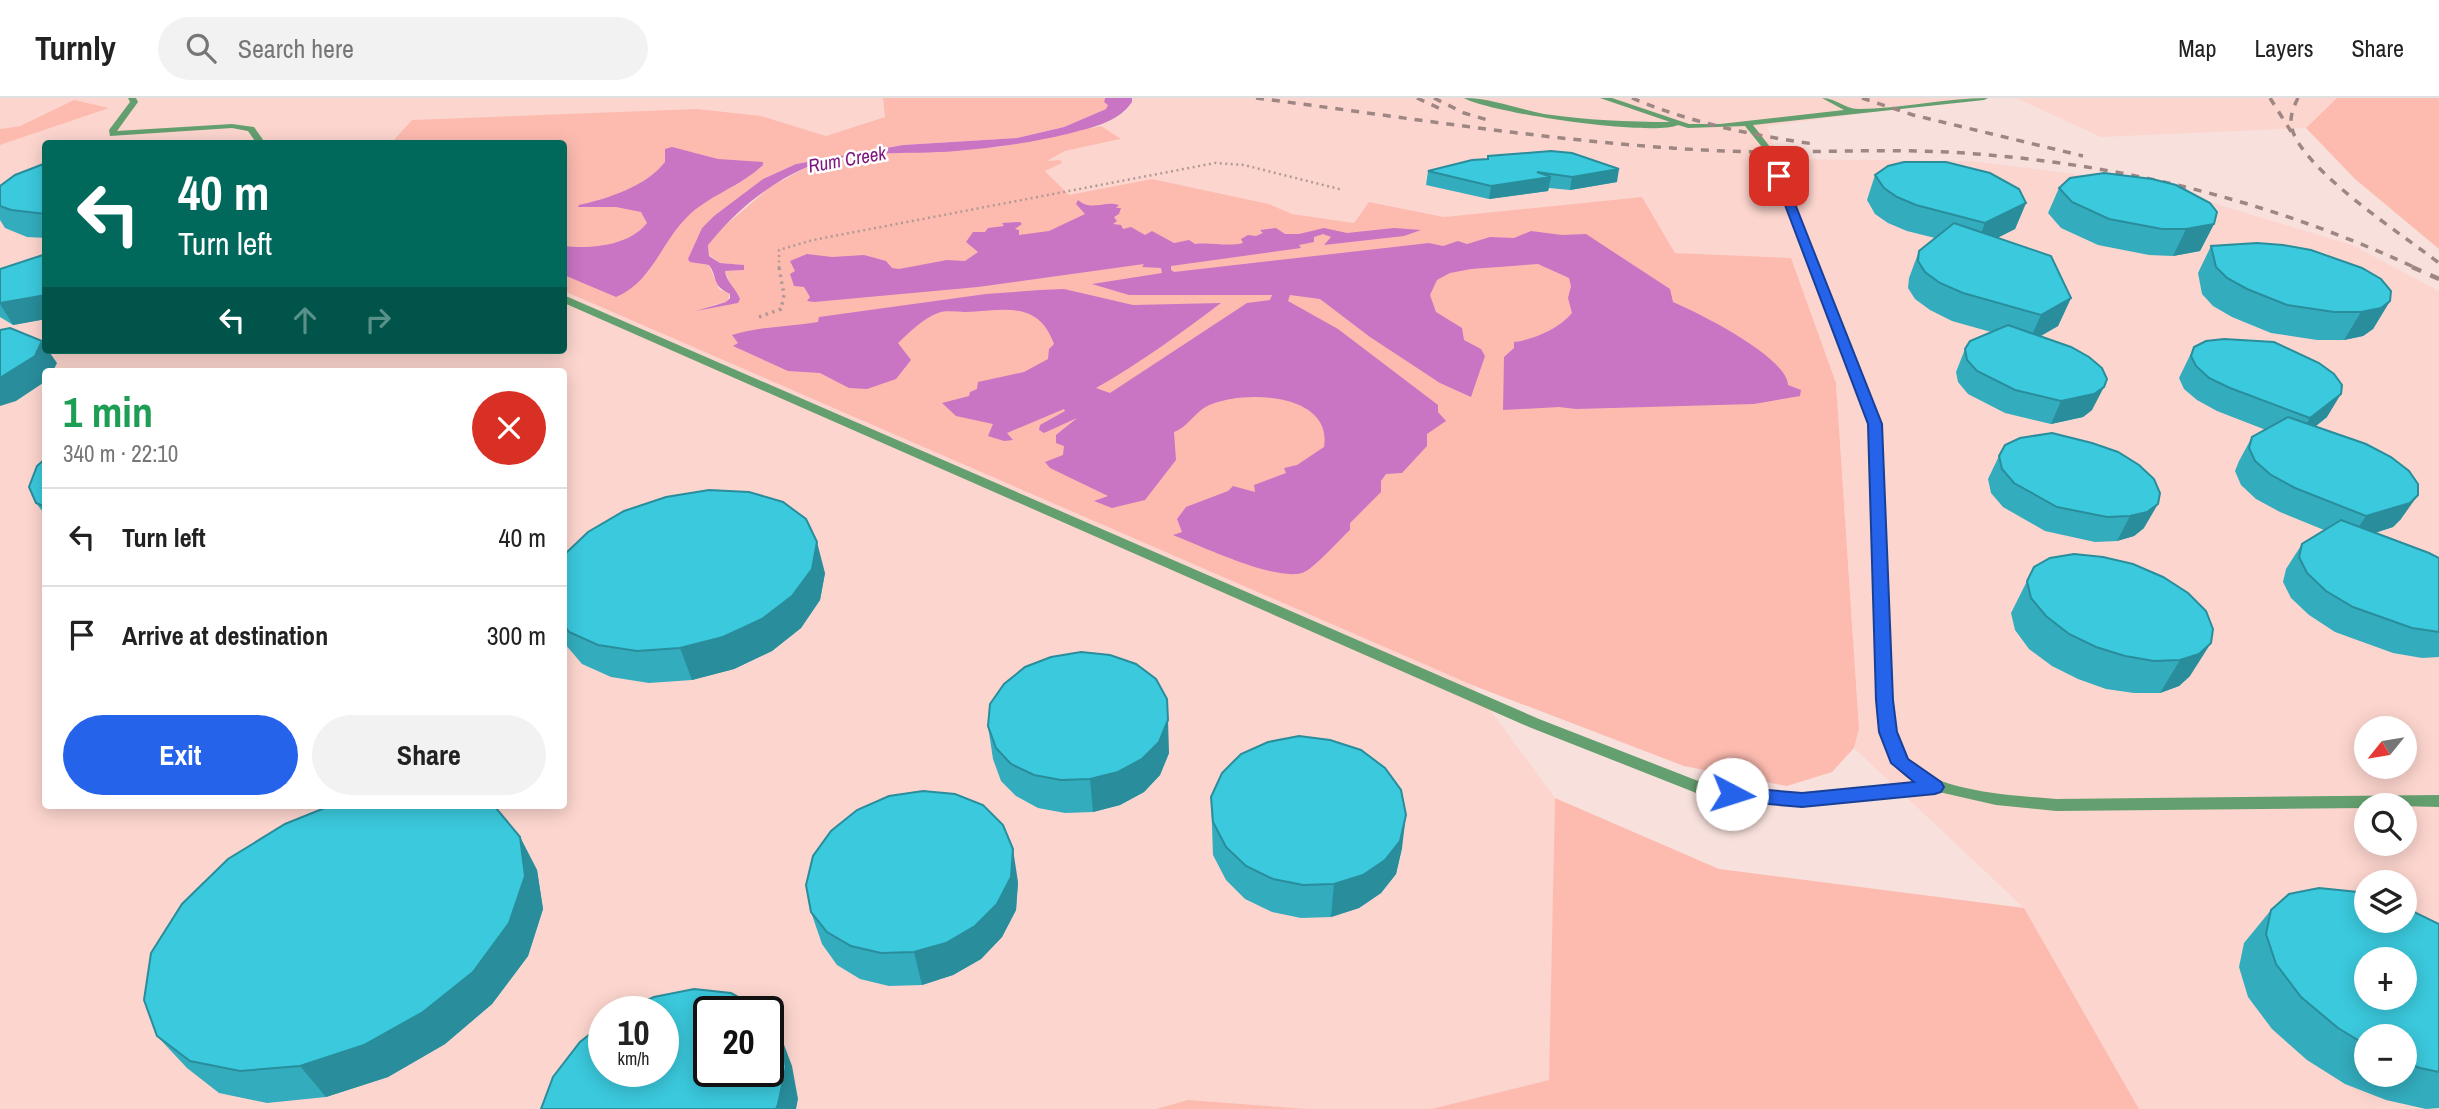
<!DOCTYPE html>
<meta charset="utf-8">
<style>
:root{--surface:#fff;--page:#f2f2f2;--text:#222;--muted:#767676;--line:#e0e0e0;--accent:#2563eb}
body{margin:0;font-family:"Archivo Narrow",sans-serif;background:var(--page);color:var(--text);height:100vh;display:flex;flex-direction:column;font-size:26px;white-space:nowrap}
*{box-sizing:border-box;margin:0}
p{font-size:23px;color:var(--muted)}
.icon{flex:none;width:38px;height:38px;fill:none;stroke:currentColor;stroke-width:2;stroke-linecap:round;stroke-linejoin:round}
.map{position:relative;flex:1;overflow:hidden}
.drawer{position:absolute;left:42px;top:270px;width:525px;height:441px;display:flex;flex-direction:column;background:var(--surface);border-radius:7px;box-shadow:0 4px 18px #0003}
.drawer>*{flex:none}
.hud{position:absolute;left:42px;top:42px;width:525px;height:214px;border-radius:7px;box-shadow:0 4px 18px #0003;background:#00695c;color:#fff;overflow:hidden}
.needle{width:46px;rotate:240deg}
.controls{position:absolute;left:2354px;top:618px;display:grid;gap:14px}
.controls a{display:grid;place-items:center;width:63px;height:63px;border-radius:50%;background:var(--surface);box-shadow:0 4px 18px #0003;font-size:35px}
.speed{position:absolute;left:588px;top:898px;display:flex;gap:14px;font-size:35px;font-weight:700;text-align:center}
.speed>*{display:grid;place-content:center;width:91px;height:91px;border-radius:50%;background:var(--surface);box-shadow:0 4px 18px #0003;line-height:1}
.speed small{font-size:18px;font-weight:400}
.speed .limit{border:4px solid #111;border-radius:10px;background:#fff;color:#111}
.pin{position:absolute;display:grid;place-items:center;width:60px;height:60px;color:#fff;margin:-30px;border-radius:14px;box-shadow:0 4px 10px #0006}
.me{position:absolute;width:77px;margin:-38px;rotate:95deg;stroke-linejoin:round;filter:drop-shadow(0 0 5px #0008)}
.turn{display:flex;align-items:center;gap:24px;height:147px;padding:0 21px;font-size:32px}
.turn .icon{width:91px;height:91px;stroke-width:2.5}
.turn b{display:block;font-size:49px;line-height:60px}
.lanes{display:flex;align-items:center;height:66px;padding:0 21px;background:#0003;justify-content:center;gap:35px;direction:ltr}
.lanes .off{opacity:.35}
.round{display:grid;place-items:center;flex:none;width:74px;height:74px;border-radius:37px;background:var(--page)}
.overview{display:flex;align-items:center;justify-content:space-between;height:119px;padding:0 21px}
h1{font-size:42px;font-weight:700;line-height:52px;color:#1e9e55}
.action{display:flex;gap:14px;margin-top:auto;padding:14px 21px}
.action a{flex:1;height:80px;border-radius:42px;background:var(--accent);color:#fff;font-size:28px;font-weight:700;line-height:80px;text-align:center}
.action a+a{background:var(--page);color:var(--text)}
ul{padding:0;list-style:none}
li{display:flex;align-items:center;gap:21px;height:98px;padding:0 21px;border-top:2px solid var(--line)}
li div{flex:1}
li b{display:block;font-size:26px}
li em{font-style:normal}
header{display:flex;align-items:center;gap:42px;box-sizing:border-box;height:98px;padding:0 35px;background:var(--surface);border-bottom:2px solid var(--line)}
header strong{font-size:33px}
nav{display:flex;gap:38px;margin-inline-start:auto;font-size:24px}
.search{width:490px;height:63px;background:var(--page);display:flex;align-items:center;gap:18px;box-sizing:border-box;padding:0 24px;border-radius:38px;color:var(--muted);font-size:26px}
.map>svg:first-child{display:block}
.built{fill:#fcd5ce;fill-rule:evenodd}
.green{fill:#fdbbb0}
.water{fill:#ca74c4}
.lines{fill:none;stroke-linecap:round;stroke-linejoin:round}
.path-far1{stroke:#b19a96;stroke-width:2.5;stroke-dasharray:2 3.5;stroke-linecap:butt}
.path{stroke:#b19a96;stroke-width:3.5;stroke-dasharray:2.5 4.5;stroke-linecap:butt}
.service{fill:#649f6f;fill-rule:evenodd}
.rail-far1{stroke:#9e8783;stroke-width:3.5;stroke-dasharray:8 8;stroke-linecap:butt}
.rail{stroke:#9e8783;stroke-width:4.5;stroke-dasharray:10 10;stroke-linecap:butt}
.wall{fill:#33adbe;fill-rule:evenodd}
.shaded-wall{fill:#298d9b}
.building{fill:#3bc9dd;stroke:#298d9b;stroke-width:2;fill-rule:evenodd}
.route{fill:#2563eb;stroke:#184099;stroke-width:2}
.labels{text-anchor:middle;stroke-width:5;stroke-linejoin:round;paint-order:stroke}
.far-water-label{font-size:19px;font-style:italic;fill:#7f137b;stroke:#fff}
</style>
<header>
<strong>Turnly</strong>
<div class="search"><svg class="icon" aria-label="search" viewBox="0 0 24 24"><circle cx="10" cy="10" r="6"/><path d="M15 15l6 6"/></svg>Search here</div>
<nav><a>Map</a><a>Layers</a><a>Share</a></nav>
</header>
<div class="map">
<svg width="2439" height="1011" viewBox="0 0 2439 1011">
<rect width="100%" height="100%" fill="#f8e0dc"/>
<path class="built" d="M0,0H883L886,19L826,38L761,18L413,22L390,45L46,46V252H564V193L1472,587L1555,700L1550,982L1431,1011H1307L1188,1002L1156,1011H0V47L108,10L74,2L20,28L0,31ZM46,273H564V707H46ZM604,914H663V973H604ZM709,914H768V973H709Z
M1132,0H1981L1767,28L1778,61L1971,63L2147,85L2352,147L2439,193V1011H2139L2024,810L1854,650L1859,631L1836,285L1791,161L1675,155L1642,99L1444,119L1369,104L1354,125L1292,116L1269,106L1152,81L1069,98L1045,72L1061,65L1045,64L1065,53L1120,42L1101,28L1126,13L1132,5ZM2366,630H2404V668H2366ZM2366,707H2404V746H2366ZM2366,784H2404V822H2366ZM2366,861H2404V900H2366ZM2366,938H2404V976H2366Z
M2016,0H2337L2306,30L2101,39Z"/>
<path class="green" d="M883,0H1105L1104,4L1109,7L1106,11L1064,29L1017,40L903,47L796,66L763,81L702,130L700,166L709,167L719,191L730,196L727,204L708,208L738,205L725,173L744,172L743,167L720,165L709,157L708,147L722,130L770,89L809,68L875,56L999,49L1101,28L1121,41L1065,53L1047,63L1060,62L1062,65L1045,73L1069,97L1152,81L1269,106L1292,116L1354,125L1369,104L1444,119L1642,99L1675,155L1791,160L1836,285L1859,631L1854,650L1832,674L1787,688L1684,668L1472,587L564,193V46H390L412,22L697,11L761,18L826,38L885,19Z
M2337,0H2439V151L2355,81L2306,30Z
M74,2L109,10L0,47V31L20,28Z
M1555,700L1719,771L2024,810L2139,1011H1431L1549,982Z
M1188,1002L1307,1011H1156Z"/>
<path class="water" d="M1105,0H1132V4C1118,25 1090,30 1067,36C1030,45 993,50 956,53C910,57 849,51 807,69C772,84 738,111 714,140L708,147L709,158L720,165L744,167V172L725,173C727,185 736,190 740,201L738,205L696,213L726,204L730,200V196C710,186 719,181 709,167L690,164L688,161L702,130L714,118L763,81L796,66L903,47L1017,40L1064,29L1106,11L1108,7L1104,4Z
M672,49L718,61L763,64V67C741,88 708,98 687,119C661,145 651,185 616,199L564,177V148C591,151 629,148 647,125L641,114L616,109H578L579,107C607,101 647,88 665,64V51Z
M1078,102C1092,114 1104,102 1119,107L1116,110H1121L1119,116L1114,119L1117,123L1113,126L1121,127L1123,131L1131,129L1145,137L1152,133L1174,145L1189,142L1195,146C1211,144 1228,149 1243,145L1241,141L1248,137L1256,138L1263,135L1260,132L1276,130L1285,136H1299L1324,130L1347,135L1394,130L1421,132L1404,138L1324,147L1331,139L1323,136L1314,139V144L1299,147L1301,150L1171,168V172L1174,174L1429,145L1443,148L1458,143L1467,146L1490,139L1514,140L1531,133L1562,137L1586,136L1670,191L1673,204C1699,215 1787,259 1788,287L1801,292L1800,298L1754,306L1576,311L1559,309L1503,312L1504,259L1514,250V244C1533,242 1560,230 1572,215L1568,200L1571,188L1569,180L1538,166L1471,171L1450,175L1437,182L1430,197L1436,214L1462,230L1464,242L1481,251L1485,258L1471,299L1440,285L1370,239L1320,201L1290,197L1288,203L1338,231L1438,307V314L1446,323L1427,336V348L1402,375L1386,376L1381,383V394L1350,425V432C1339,442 1314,471 1302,475C1274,483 1201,448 1173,437L1182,434L1177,421L1186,409L1228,393L1233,388L1255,394L1254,387L1286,375L1284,370L1297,367L1324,349C1333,295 1245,292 1212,306C1195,312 1190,328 1174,334L1176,362L1145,402L1112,410L1094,403L1108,398L1050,370L1045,364L1063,357L1064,348L1056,345V337L1077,320L1044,335L1039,332L1040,327L1065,313L1064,311L1007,335L1013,342L1004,343L988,338L993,326L956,318L942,305L969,298L970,294L977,291L978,284L1024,274L1048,261L1049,251L1054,246C1038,201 1003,213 965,214C956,214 947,212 938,215C922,221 910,234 898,245L911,262L896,281L867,291L849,290L820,275L788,273L733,248L738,245L732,237C761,228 789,229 818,224L819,219L986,196L1040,192L1064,191L1133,207L1221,205C1181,235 1140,265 1096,290L1110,295L1247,205L1270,202L1272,197H1129L1092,186L1162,175L1161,170L1142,169L1144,166L978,189L814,204L807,203L810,199L804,189L794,188L790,176L795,173L790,163L807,156L832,159L864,157L886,163L892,170L899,171L947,162L965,163L978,154L966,144L973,134H985L988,130L1004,128L1002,125L1020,124L1022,126L1015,131L1019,132V137L1049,133L1085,116L1076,106Z"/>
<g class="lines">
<path class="path-far1" d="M779,170V152L813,142L1215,65L1244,67L1343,92"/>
<path class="path" d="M759,219L781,211L784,197L779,169"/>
<path class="service" d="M128,0H136L138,4L117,33L232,26L254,29L266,46H257L248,33L232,30L110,38L109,32L130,4Z
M1464,0C1491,0 1518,11 1544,16C1586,22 1628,24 1670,24L1600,0H1612L1689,26H1720L1844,12L1822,0C1836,0 1845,11 1858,11C1901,11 1944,0 1988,0L1984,2L1753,27L1774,54L1881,326L1892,602C1894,620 1894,645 1906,660C1934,695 2014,697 2056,701L2439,697V709L2366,707V710L2056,713L1996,707L1939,694L1802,708L1709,700L1529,629L564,205V198L568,199L1539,621L1711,688L1802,696L1916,685C1884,668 1881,635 1876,602L1869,326L1766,54L1745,28L1688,30L1678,27C1653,39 1490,15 1464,0Z"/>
<path class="rail-far1" d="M1256,0C1405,19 1554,44 1704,52C1785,57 1866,50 1947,54C2111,63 2267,101 2416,170
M1417,0L1443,12
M1434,0L1464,15L1491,23
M1632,0C1691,25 1751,37 1814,46
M1862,0L1913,17L2083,58
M2270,0L2292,35
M2298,0C2293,10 2289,20 2292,31C2304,73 2403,137 2439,165"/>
<path class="rail" d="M2412,169L2439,181"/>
</g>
<path class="wall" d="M1472,62L1617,84L1570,92L1549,90L1548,93L1489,101L1426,87L1428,73Z
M46,65V140L27,139L5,130L0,122V88Z
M1875,77L2026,105L2015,131L1997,140L2071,200L2058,228L2041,238L2092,312L2083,319L2051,326L2005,315L1968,296L1958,284L1956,274L1965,251L1991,234L1952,223L1930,212L1915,201L1908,190L1909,180L1919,153L1935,140L1907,133L1888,125L1875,116L1867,102Z
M2059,90L2214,126L2200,153L2173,158L2149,157L2098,147L2061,130L2048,115Z
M2211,148L2390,203L2373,231L2363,238L2344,242H2317L2271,235L2232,219L2213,208L2202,196L2198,175Z
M46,156V221L13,227L0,219V171Z
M2194,249L2327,319L2315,329L2401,421L2393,429L2375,435L2439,460V559L2422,560L2393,555L2335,534L2309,517L2291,500L2283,484L2286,471L2302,446L2324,432L2280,414L2256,401L2241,387L2235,373L2239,363L2252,339L2266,332L2217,313L2197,302L2184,291L2179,280Z
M2052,335L2144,430L2134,438L2117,443L2095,444L2045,433L2003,409L1991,395L1988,381L1999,358Z
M46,360V418L36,405Z
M564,457L825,475L820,502L801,530L772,553L734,571L692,582L649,585L611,579L582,566L565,546L564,542Z
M2133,466L2190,578L2179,588L2160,595H2134L2106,591L2078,581L2052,568L2029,551L2015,532L2011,515L2034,469Z
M988,628L1169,655L1160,677L1144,694L1120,707L1093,714L1065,715L1038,710L1016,698L1001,683L993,661Z
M1211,699L1402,750L1396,776L1381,795L1359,810L1331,819L1301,820L1272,814L1245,801L1226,782L1213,757Z
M520,739L537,772L543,811L528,858L492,906L445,946L388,979L326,999L267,1005L219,995L187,970L157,938Z
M1018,784L1016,812L1002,839L981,861L953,877L922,887L889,888L860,881L837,867L822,846L811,814Z
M2271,812L2439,826V1010L2426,1011L2386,1002L2345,986L2307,962L2272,931L2248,899L2239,869L2244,845ZM2366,938H2404V976H2366Z"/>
<path class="shaded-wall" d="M1619,71L1617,84L1570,92L1572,79Z
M1551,79L1548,93L1489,101L1491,88Z
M2026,105L2015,131L1975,151L1985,125Z
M2214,126L2200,153L2173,158L2186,131Z
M46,197V221L13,227L0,206V205Z
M2071,200L2058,228L2028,245L2041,217Z
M2390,203L2373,231L2363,238L2344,242L2361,214Z
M42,243L46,248V252H48L57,265L53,273H46V283L16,303L0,308V280Z
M2104,289L2092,312L2083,319L2051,326L2061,303Z
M2341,296L2327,319L2296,343L2310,320Z
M2418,397L2401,421L2393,429L2349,443L2366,418Z
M2158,406L2144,430L2134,438L2117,443L2130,418Z
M817,444L825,475L820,502L801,530L772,553L734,571L692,582L680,550Z
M2211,545L2190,578L2179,588L2160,595L2180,562Z
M1168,622L1169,655L1160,677L1144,694L1120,707L1093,714L1090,681Z
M1406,717L1402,750L1396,776L1381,795L1359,810L1331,819L1334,786Z
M520,739L537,772L543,811L528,858L492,906L445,946L388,979L326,999L300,968Z
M1013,751L1018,784L1016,812L1002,839L981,861L953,877L922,887L914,854Z
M780,936L792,968L798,1001L796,1011H776Z"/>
<path class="building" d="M1551,53L1572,55L1619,71L1572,79L1537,74L1551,79L1491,88L1428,73L1472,62L1488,61V58Z
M1904,64H1946L1990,75L2019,91L2026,105L1985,125L1916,107L1897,99L1884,90L1875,77L1888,68Z
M46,65V116L11,112L0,108V88L15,77Z
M2104,75L2152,81L2176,87L2210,105L2217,114L2214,126L2186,131H2162L2109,121L2072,104L2059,90L2070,80Z
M1954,125L2051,158L2071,200L2041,217L1963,195L1940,185L1925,174L1918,163L1919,153Z
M2257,145L2283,147L2311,152L2362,170L2381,181L2391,193L2390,203L2381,210L2361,214H2334L2287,207L2247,191L2227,180L2216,169L2211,148Z
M46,156V197L0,205V171Z
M2008,227L2071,249L2089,259L2102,270L2107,281L2104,289L2094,296L2061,303L2015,292L1977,273L1967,262L1965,251L1970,243Z
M10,230L42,243L35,258L0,280V232Z
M2224,241L2274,244L2319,265L2334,276L2342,287L2341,296L2310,320L2230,290L2209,280L2196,268L2191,258L2194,249L2206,243Z
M2288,319L2366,346L2391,359L2409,373L2418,386V397L2410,405L2366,418L2295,390L2271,377L2255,363L2249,350L2252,339Z
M2052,335L2092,345L2118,354L2139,367L2154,381L2160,395L2158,406L2147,414L2130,418L2107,419L2057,409L2014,385L2002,371L1999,358L2005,347L2020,340Z
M46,360V409L36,405L29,389L37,368Z
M709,392L749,394L783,404L806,421L817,444L812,471L792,498L762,521L723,539L680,550L637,553L598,547L569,534L564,527V457L588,434L624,413L666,399Z
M2341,422L2429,455L2439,460V534L2412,530L2353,509L2326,493L2307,475L2299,459L2302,446Z
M2074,456L2103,459L2133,466L2163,479L2188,495L2206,513L2213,531L2211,545L2199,556L2180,562L2154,563L2125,558L2096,549L2069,536L2046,518L2031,500L2027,483L2034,469L2050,460Z
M1081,554L1110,557L1136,566L1156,581L1167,601L1168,622L1159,644L1142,661L1118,674L1090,681L1061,682L1034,677L1011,666L996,650L988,628L990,606L1004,586L1025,569L1051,559Z
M1299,638L1330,642L1361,652L1385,670L1401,692L1406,717L1400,743L1385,762L1363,777L1334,786L1303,787L1273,781L1246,768L1226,749L1213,724L1211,699L1222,675L1241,656L1268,644Z
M923,693L955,696L983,707L1003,727L1013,751L1011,779L997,806L975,828L946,845L914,854L881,855L851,848L827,834L811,814L806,787L813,758L831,733L857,712L889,698Z
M332,707H489L496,710L520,739L525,778L509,825L473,874L423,914L364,947L300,968L240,973L190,963L157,938L144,902L151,855L182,806L228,761L285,726Z
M2319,790L2358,794L2366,796V822H2404V809L2439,826V974L2420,970L2404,964V938H2366V947L2338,930L2301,899L2276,866L2266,836L2271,812L2289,796ZM2366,861H2404V900H2366Z
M694,891L731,895L760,911L762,914H709V973H768V921L780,936L786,969L778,1006L776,1011H541L553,979L580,944L604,925V973H663V914H621L654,899Z"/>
<path class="route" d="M1779,75L1784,78L1882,326L1893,602L1897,634L1908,661L1941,684L1944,689L1941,694L1935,696L1802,709L1732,703L1725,701L1723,696L1725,691L1732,689L1802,695L1914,684L1891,665L1879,634L1876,602L1868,326L1774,78Z"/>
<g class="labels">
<g class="far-water-label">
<text transform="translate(847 61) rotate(-10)" y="7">Rum Creek</text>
</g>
</g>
</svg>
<div class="controls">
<a><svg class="needle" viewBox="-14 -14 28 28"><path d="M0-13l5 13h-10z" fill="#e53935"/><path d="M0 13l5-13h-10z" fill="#767676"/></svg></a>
<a><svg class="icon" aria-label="search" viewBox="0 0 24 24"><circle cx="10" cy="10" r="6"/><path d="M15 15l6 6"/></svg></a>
<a><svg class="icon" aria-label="layers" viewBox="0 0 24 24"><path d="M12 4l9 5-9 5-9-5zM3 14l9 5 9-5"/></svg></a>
<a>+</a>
<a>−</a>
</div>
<div class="speed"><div>10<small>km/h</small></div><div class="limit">20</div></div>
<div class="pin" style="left:1779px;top:78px;background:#d93025"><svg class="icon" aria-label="arrive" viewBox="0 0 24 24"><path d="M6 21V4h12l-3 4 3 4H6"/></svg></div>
<svg class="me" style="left:1732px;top:696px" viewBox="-20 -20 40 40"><circle r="19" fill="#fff"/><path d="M0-13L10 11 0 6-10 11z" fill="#2563eb"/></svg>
<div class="hud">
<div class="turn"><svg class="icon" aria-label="left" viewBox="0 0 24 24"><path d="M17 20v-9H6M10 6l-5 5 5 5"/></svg><div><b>40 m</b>Turn left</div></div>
<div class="lanes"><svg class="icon" aria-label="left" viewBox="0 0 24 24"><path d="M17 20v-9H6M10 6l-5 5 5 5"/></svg><svg class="icon off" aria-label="ahead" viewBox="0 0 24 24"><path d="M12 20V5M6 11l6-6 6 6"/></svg><svg class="icon off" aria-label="right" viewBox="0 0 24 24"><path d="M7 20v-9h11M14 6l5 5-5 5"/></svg></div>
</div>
<section class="drawer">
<div class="overview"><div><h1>1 min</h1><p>340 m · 22:10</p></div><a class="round" style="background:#d93025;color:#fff"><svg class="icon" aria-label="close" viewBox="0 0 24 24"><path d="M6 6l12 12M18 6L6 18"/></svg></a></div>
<ul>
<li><svg class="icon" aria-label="left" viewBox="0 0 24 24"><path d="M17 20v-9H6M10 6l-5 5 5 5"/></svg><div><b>Turn left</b></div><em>40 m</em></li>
<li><svg class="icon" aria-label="arrive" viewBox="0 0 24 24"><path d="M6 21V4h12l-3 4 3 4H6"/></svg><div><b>Arrive at destination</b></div><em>300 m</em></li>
</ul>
<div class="action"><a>Exit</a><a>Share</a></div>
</section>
</div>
